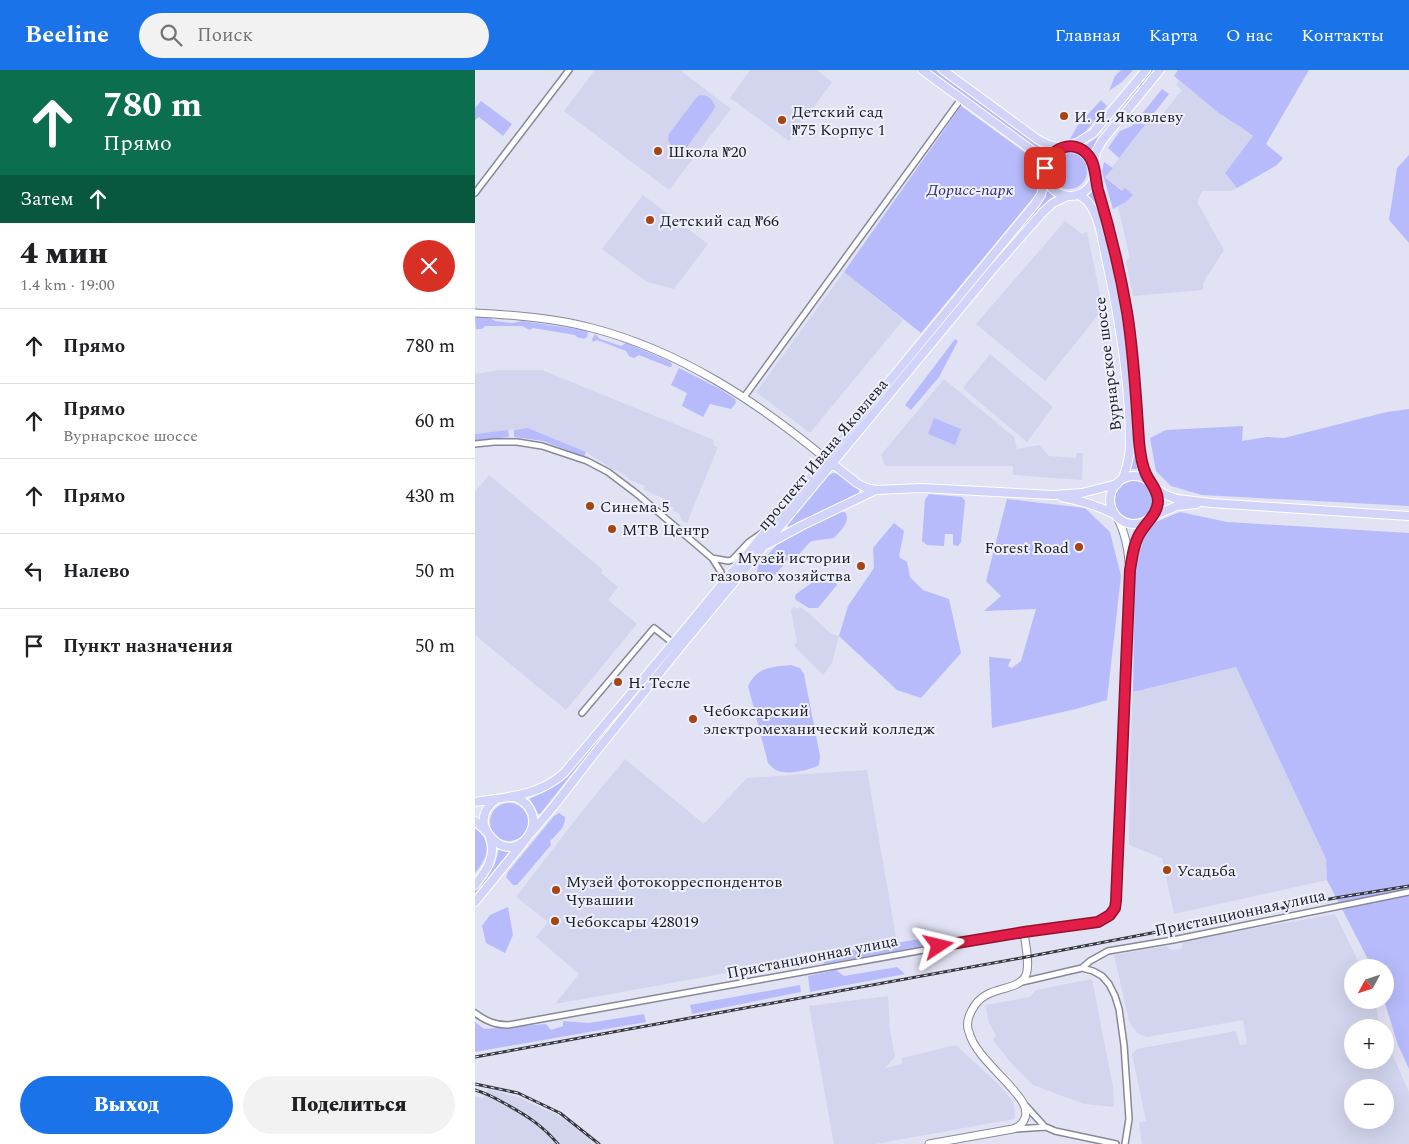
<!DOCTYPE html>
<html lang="ru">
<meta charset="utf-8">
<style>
:root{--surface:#fff;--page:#f2f2f2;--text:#202124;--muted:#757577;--line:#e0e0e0;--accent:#1a73e8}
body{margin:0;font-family:Spectral,serif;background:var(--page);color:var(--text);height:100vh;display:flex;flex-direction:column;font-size:19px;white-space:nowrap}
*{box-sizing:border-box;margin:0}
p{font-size:16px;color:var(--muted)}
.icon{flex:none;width:28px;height:28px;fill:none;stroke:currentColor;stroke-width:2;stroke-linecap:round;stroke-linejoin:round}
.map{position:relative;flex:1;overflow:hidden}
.details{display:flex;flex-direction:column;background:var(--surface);width:475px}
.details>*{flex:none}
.banner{background:#0b6e4f;color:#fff;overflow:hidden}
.needle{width:32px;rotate:230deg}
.buttons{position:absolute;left:869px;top:889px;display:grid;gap:10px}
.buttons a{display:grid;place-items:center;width:50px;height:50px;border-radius:50%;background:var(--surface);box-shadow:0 5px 20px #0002;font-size:25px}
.pin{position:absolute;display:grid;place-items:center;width:42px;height:42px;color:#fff;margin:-21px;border-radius:10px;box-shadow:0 2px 8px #0006}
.me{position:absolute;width:55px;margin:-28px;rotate:80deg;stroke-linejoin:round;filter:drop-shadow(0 0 4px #0008)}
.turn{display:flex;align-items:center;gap:18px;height:105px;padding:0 20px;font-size:22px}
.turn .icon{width:65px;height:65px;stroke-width:2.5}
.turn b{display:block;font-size:35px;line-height:42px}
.then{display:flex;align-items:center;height:48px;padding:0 20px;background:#0003;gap:10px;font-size:19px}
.round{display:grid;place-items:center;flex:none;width:52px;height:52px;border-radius:26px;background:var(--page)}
.headline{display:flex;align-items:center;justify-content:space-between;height:85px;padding:0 20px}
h1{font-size:30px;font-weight:800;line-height:38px}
.primary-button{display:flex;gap:10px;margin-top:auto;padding:10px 20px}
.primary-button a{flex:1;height:58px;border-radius:30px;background:var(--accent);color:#fff;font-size:20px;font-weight:800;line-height:58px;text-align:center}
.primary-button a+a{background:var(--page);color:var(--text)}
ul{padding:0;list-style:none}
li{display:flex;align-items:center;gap:15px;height:75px;padding:0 20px;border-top:1px solid var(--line)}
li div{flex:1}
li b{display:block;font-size:19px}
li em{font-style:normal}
header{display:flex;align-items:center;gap:30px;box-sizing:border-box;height:70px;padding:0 25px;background:var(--accent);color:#fff}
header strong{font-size:24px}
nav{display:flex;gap:28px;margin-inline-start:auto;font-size:18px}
.search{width:350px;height:45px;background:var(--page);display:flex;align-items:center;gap:12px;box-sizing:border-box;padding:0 18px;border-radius:28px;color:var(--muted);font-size:19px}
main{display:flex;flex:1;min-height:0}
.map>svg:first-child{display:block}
.built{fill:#d3d5ee;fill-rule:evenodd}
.green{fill:#b8bbfb}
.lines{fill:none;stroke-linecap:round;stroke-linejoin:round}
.street-casing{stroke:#878898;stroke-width:8}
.secondary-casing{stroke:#878898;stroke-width:9}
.primary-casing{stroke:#fff;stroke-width:10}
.street{stroke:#fff;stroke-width:5}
.secondary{stroke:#fff;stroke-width:7}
.primary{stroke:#d2d3f8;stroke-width:8}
.rail-casing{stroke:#36373f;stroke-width:3}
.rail{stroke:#eef0fe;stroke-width:1;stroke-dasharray:4;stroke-linecap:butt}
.route-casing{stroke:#92132f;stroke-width:12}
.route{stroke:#e11d48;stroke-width:9}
.poi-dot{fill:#a7440f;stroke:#eef0fe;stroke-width:2}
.labels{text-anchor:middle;stroke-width:4;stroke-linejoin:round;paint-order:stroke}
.poi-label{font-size:16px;fill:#1d1d24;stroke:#eef0fe;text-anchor:start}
.park-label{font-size:16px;font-style:italic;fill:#33287a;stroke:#eef0fe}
.street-label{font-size:16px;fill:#1d1d24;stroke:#eef0fe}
</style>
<header>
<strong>Beeline</strong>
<div class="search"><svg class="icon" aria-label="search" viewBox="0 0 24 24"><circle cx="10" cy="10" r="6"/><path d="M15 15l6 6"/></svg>Поиск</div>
<nav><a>Главная</a><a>Карта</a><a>О нас</a><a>Контакты</a></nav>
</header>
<main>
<section class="details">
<div class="banner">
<div class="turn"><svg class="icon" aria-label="ahead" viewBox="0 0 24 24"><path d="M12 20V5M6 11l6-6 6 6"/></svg><div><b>780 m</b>Прямо</div></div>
<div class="then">Затем<svg class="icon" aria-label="ahead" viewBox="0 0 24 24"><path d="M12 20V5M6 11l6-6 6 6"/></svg></div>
</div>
<div class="headline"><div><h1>4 мин</h1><p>1.4 km · 19:00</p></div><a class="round" style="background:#d93025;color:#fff"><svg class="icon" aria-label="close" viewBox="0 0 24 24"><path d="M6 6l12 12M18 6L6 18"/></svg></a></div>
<ul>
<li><svg class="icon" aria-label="ahead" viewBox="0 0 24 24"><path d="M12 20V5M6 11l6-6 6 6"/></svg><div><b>Прямо</b></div><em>780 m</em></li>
<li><svg class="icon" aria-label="ahead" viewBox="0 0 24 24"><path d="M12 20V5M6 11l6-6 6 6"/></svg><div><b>Прямо</b><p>Вурнарское шоссе</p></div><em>60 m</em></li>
<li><svg class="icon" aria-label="ahead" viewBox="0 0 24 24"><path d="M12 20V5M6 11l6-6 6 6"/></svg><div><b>Прямо</b></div><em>430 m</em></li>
<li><svg class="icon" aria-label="left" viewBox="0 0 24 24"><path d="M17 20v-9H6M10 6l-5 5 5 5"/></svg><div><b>Налево</b></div><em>50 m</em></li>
<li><svg class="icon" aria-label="arrive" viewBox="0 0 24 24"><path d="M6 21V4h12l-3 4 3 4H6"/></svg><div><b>Пункт назначения</b></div><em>50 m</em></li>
</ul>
<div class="primary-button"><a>Выход</a><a>Поделиться</a></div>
</section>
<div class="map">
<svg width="934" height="1074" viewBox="0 0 934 1074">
<rect width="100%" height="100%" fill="#e1e2f4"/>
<path class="built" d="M120,0H205L256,39L194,120L89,41Z
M275,0H342L357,12L314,71L255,28Z
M704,10L745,44L767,58L778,66L750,103L762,118L756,121H727L722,132L749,180L733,205L731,206L730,211L728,214V220L658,226L651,191L655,188L643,137L651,132L648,121L630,106L677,46L683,50L707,20L701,15Z
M168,125L233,174L199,219L172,212L127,179Z
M590,151L607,164L612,162L628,239L570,311L501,254Z
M369,202L428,250L335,363L281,322Z
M515,284L578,337L552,372L488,318Z
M24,300H67L239,370L238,375L243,377L212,453L207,451L204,443L198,441L199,438L189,433L190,429L169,420L170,416L155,410L149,404L137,399L111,382L53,358L0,364V304Z
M469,309L539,367L542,379L564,375L574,386L601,388L602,383H608L607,410L538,405V396H410L406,385Z
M14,405L128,500L126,503L143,517L133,530L162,554L91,640L0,565V422Z
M319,536L322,539L325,537L335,544L355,563L364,566L357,593L348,605L319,576L322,572L316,540Z
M761,597L851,789L852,810L699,844L687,788L654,775L655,690L658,622Z
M150,689L229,754L272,708L392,700L422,873L347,886L346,880L322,884V888L246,904L80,934L104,904L61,867L73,852L41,827L101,749Z
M860,844L886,897L878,898V930H900L905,957L878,958V990H910V968L934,1022V1074H667L664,1053L671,1051L657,984L662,979L761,961L765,975L772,974L768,950L672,967L662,963L654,951L639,885L692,876L696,880L706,879L709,871ZM878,1018H910V1050H878Z
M617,909L638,1017L639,1037L609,1034L558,1015L537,994L518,970L521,965L514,953L510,935L555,927L561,920Z
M413,926L415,960L420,987L410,998L427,994V988L481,975L525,1016L538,1031L540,1045L539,1049L400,1074H359L334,936Z
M13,1019L45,1028L84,1046L114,1068L117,1074H0V1026L8,1028Z"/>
<path class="green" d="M455,0H460L566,78L564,81Z
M646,0H658L647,12L634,21L640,6Z
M677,0H681L619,83L610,76L624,66Z
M703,0H834L791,74L808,88L802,95L762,118L750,103L778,66L767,58L745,44L699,6Z
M687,19L694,24L644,88L633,78L645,61L657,56Z
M225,25C233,25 238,29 240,37L238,41L212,77L208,79C198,80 191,73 194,64L221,28Z
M626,30L632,36L606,67L595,69L603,55Z
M6,31L37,54L28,66L4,47L0,50V38Z
M486,36L559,89C572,103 572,107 562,123L446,263L369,202Z
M576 101a18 18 0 1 1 36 0a18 18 0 1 1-36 0Z
M934,85V173L914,150L922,98Z
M629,92L638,98L630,107L647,121L650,118L658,125L651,132L638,139L627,102Z
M573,121L579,126L566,137L359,386L358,385L564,136Z
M618,121L629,152L643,214H641C636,192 629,140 613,126Z
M2,247H14L20,251L38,253L47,251L108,260L112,261L113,264L112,267L109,269L102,267L100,265L58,258L55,260L47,256H10L7,259H1L0,249Z
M120,264L125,269L146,276L151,273L196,292L197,295L196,297H194L164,285L159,288L154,286L151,281L122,270L118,272L117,269Z
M480,269L483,271L464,307L436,340L430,335Z
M204,298L245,319L260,329L261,333L256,339L235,334L228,347L207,336L212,323L196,315Z
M655,312H657L660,384L664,397L661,399H655Z
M934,339V436L727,425L696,416L681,401L675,368L691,360L768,356L767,371L792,367L809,368L912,342Z
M459,348L486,359L480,375L453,364Z
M53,358L111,382L109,387L68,371L39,367V360Z
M33,360L34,367L0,371V364Z
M348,395L350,396L91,711L65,744H63L55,729L56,728C71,722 82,715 93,704Z
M358,403L364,404L382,418L384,421V423L381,426L314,457L312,455L313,451L352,406Z
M640 430a19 19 0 1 1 38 0a19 19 0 1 1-38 0Z
M454,424L487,427L490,431L486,472L483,476L478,475V464H470L469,476L452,475L447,471L450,430Z
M532,429L610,438L635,462L646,506L632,630L601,639L517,658L514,587L536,589L533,596L537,598L546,591L561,539L509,541L526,526L511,511Z
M365,440L371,443C375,453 365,461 359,468L337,471L334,473L321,488L315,486C307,496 297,516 282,506V501L283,496L304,472Z
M705,442L752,452L934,463V999L923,975L909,930H910V898L897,897L852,810L851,789L761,597L658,622L660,498L670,465L681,452Z
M419,453L429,461L424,487L432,492L435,507L448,520L474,529L486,583L446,628L422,620L364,566L373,536L399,498L398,478Z
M351,503C357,505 360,509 362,515L343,538H334L321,530L320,527L321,524Z
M316,595L325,598L329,604L345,686L344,695C333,701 309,706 299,699C297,697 295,695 293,693L273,616C282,597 296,597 316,595Z
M15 752a19 19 0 1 1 38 0a19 19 0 1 1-38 0Z
M84,743L90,747C91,757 82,764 75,771L76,775L42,815H38L31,807L33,802L79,746Z
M0,758C18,772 13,788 0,803Z
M24,780L34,782L0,824V821L19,796Z
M33,837L38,865L30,883L11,873L7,856L15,845Z
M450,868L451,876L349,894L347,886Z
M422,897L430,904L335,922L333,906L361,900L369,906Z
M325,915L326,922L217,944L215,935Z
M169,944L171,952L0,982V952L9,959L71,954L76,960L88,956V951L114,953Z"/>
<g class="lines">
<defs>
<path id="street" d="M0,123L94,0
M269,327L486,29
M0,374L19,372H42L67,376L112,391L133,402L162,424L237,488L246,502L247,513
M237,488L253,491L257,490L274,472L287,463
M107,643L179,558L198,573
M607,898L615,891L633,881L698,870L934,822
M547,912L607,898L618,901L627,906L634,914L640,926L644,939L649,975L654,1049L650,1074
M0,943C11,951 20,955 33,955L549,862
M551,1036L570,1057
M541,1059L571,1057L580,1061L641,1074"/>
<path id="secondary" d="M0,243C39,245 79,248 117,258C205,281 281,331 350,388
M643,449C650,463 653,476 654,492
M454,1074L538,1059C547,1056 553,1048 550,1038C549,1032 544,1027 540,1022C527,1005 499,983 494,962C491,955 493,947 497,940C510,914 540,923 550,907C556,897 550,873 549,862L623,852L635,845L640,838L655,500L662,468L674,449"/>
<path id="primary" d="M447,0L558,81L565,88L570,97
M468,0L562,69L574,75L586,78
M597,76L618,63L671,0
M570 101a25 25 0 1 1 50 0a25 25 0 1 1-50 0Z
M619,95L621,82L627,71L685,0
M619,103L622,116L637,171L649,225L661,321L665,384L670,403L675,413
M604,125C609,128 614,132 617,138C626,154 628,175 632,193C645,252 655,314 655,375C655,387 652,397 648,408
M354,391L382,413L391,418L401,420L447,418L578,425L607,423L642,414
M635 430a24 24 0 1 1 48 0a24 24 0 1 1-48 0Z
M679,417L691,425L702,429L736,433L934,446
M587,427C605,431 622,435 639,444
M678,446L702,436L722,434
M293,474L326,456L401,420
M22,729C13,735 7,744 9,755C11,761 15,767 20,771C46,794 81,743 38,726
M0,732C32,727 64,726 89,703L216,552L560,134L566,125L570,107
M0,751L11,761
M56,763L79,736L120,683L207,575L518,199L568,142L578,133L593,126
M0,815C11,801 22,786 15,768
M0,832L48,773"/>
</defs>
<use href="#street" class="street-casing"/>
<use href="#secondary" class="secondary-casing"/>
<use href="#primary" class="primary-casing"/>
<use href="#street" class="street"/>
<use href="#secondary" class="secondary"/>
<use href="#primary" class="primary"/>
<defs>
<path id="rail" d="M0,987L546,888L860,828L934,816
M0,1014L43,1023L85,1043L124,1074
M0,1020C11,1023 20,1028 29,1033C51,1045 67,1055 83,1074"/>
</defs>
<use href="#rail" class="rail-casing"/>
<use href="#rail" class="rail"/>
</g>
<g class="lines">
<defs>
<path id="route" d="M464,876L549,862L623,852L635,845L640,838L641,831L655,500C657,489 658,477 663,467C668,455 683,445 683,431C683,420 675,413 671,404C666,393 665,382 664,371C661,328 659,285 652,242C645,201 635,160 623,120C620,108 621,94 613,85C599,68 574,78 570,98"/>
</defs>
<use href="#route" class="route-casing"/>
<use href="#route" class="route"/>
</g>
<g class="poi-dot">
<circle cx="589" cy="46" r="5"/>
<circle cx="307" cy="50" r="5"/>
<circle cx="183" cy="81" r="5"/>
<circle cx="175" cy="150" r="5"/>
<circle cx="115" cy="436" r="5"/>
<circle cx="137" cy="459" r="5"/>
<circle cx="604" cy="477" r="5"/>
<circle cx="386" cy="496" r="5"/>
<circle cx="143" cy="612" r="5"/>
<circle cx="218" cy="649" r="5"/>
<circle cx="692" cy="800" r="5"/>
<circle cx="81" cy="820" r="5"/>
<circle cx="80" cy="851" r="5"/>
</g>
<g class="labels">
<g class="poi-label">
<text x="317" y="47">Детский сад<tspan x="317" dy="18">№75 Корпус 1</tspan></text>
<text x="599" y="52">И. Я. Яковлеву</text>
<text x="193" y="87">Школа №20</text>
<text x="185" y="156">Детский сад №66</text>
<text x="125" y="442">Синема 5</text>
<text x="147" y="465">МТВ Центр</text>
<text x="594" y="483" text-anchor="end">Forest Road</text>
<text x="376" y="493" text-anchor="end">Музей истории<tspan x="376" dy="18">газового хозяйства</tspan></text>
<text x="153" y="618">Н. Тесле</text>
<text x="228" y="646">Чебоксарский<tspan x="228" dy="18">электромеханический колледж</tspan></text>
<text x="702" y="806">Усадьба</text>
<text x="91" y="817">Музей фотокорреспондентов<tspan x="91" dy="18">Чувашии</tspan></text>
<text x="90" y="857">Чебоксары 428019</text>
</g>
<g class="park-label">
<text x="495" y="125">Дорисс-парк</text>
</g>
<g class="street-label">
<text transform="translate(632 294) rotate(-97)" y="6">Вурнарское шоссе</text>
<text transform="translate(347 384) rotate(-50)" y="6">проспект Ивана Яковлева</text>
<text transform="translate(765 842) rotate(-12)" y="6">Пристанционная улица</text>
<text transform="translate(337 886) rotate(-11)" y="6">Пристанционная улица</text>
</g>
</g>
</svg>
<div class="buttons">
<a><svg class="needle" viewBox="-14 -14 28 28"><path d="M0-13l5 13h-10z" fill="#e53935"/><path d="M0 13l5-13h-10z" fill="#757577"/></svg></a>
<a>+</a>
<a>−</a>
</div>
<div class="pin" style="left:570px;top:98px;background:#d93025"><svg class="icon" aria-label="arrive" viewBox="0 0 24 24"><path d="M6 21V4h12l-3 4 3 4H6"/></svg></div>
<svg class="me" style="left:464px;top:876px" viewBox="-20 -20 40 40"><path d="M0-17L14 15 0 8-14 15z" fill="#e11d48" stroke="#fff" stroke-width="4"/></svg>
</div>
</main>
